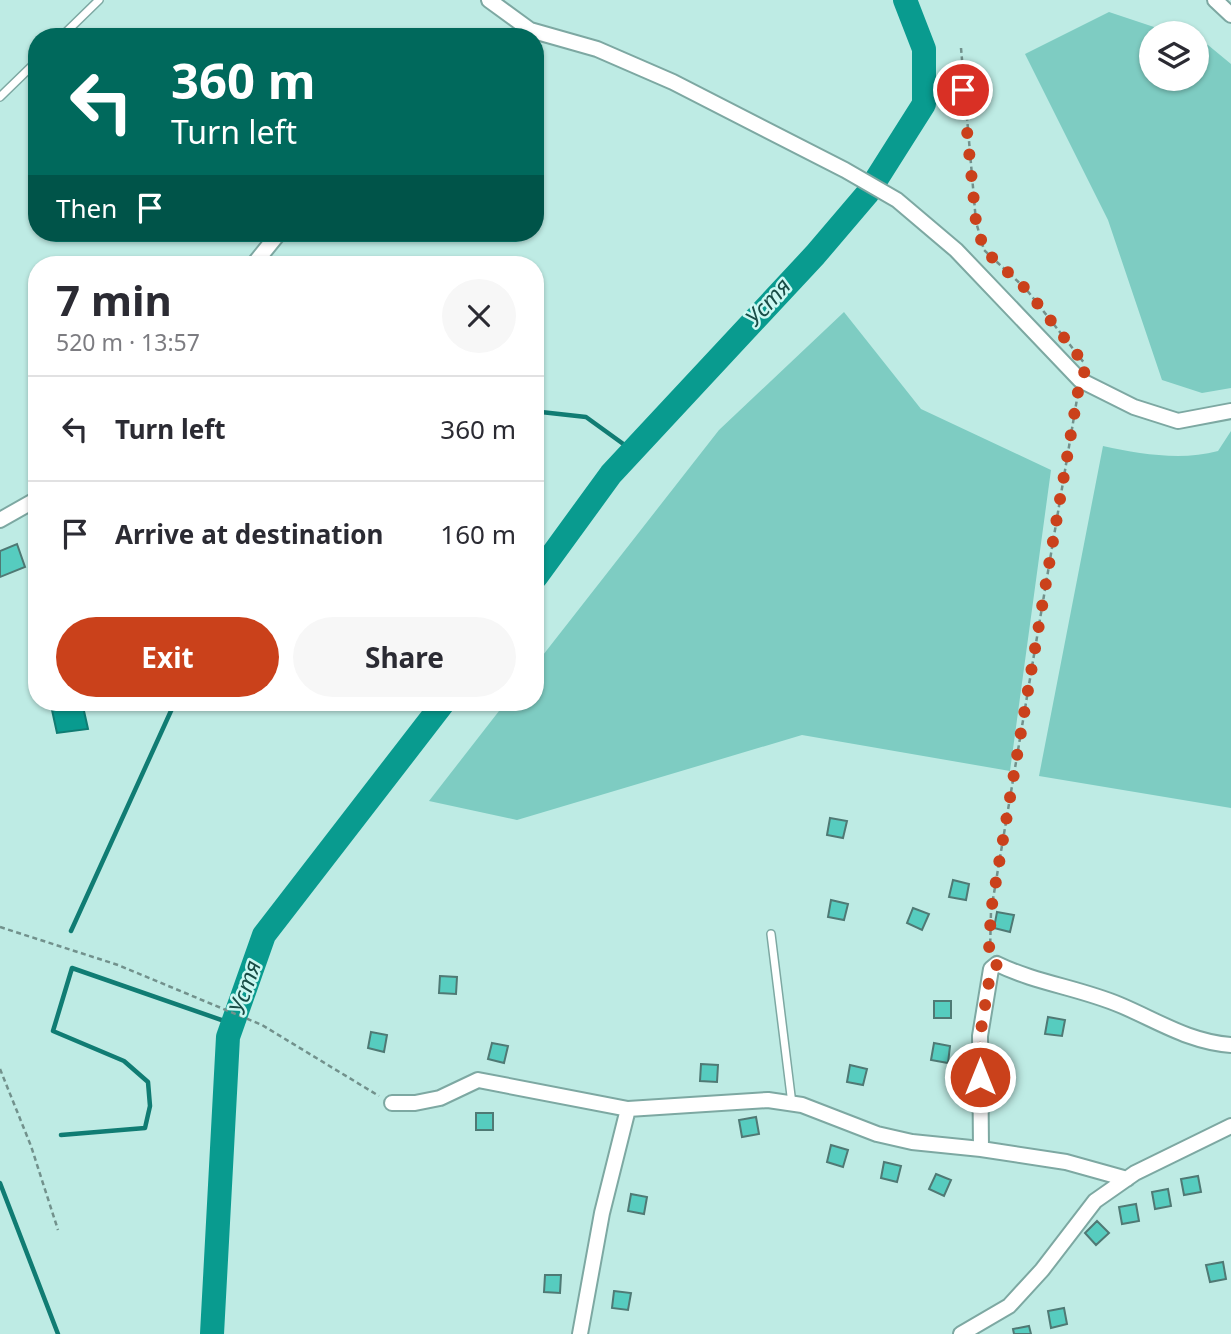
<!DOCTYPE html>
<meta charset="utf-8">
<style>
:root{--surface:#fff;--page:#f7f7f7;--text:#2b2b33;--muted:#7c7c81;--line:#e1e1e2;--accent:#ca411b}
body{margin:0;font-family:"Noto Sans",sans-serif;background:var(--page);color:var(--text);height:100vh;display:flex;flex-direction:column;font-size:26px;white-space:nowrap}
*{box-sizing:border-box;margin:0}
p{font-size:23px;color:var(--muted)}
.icon{flex:none;width:38px;height:38px;fill:none;stroke:currentColor;stroke-width:2;stroke-linecap:round;stroke-linejoin:round}
.map{position:relative;flex:1;overflow:hidden}
.panel{position:absolute;left:28px;top:256px;width:516px;height:455px;display:flex;flex-direction:column;background:var(--surface);border-radius:28px;box-shadow:0 2px 5px #0004}
.panel>*{flex:none}
.hud{position:absolute;left:28px;top:28px;width:516px;height:214px;border-radius:28px;box-shadow:0 2px 5px #0004;background:#00695c;color:#fff;overflow:hidden}
.controls{position:absolute;left:1139px;top:21px;display:grid;gap:14px}
.controls a{display:grid;place-items:center;width:70px;height:70px;border-radius:50%;background:var(--surface);box-shadow:0 2px 5px #0004;font-size:35px}
.pin{position:absolute;display:grid;place-items:center;width:60px;height:60px;color:#fff;margin:-30px;border:4px solid #fff;border-radius:50%;box-shadow:0 2px 7px #0007}
.me{position:absolute;width:77px;margin:-38px;rotate:0deg;stroke-linejoin:round;filter:drop-shadow(0 0 5px #0008)}
.turn{display:flex;align-items:center;gap:24px;height:147px;padding:0 28px;font-size:32px}
.turn .icon{width:91px;height:91px;stroke-width:2.5}
.turn b{display:block;font-size:49px;line-height:60px}
.then{display:flex;align-items:center;height:66px;padding:0 28px;background:#0003;gap:14px;font-size:26px}
.round{display:grid;place-items:center;flex:none;width:74px;height:74px;border-radius:37px;background:var(--page)}
.summary{display:flex;align-items:center;justify-content:space-between;height:119px;padding:0 28px}
h1{font-size:42px;font-weight:700;line-height:52px}
.button{display:flex;gap:14px;margin-top:auto;padding:14px 28px}
.button a{flex:1;height:80px;border-radius:42px;background:var(--accent);color:#fff;font-size:28px;font-weight:700;line-height:80px;text-align:center}
.button a+a{background:var(--page);color:var(--text)}
ul{padding:0;list-style:none}
li{display:flex;align-items:center;gap:21px;height:105px;padding:0 28px;border-top:2px solid var(--line)}
li div{flex:1}
li b{display:block;font-size:26px}
li em{font-style:normal}
.map>svg:first-child{display:block}
.green{fill:#7eccc2}
.water{fill:#099b8f;stroke:#107c73;stroke-width:2}
.lines{fill:none;stroke-linecap:round;stroke-linejoin:round}
.stream{stroke:#107c73;stroke-width:4.5}
.river{stroke:#099b8f;stroke-width:24}
.building{fill:#56ccbf;stroke:#4f7974;stroke-width:2}
.service-casing{stroke:#7da8a2;stroke-width:10}
.minor-casing{stroke:#7da8a2;stroke-width:18}
.path{stroke:#72918c;stroke-width:2.5;stroke-dasharray:5 3.5;stroke-linecap:butt}
.service{stroke:#fff;stroke-width:7}
.minor{stroke:#fff;stroke-width:14}
.route{stroke:#ca411b;stroke-width:12;stroke-dasharray:0 21.6}
.labels{text-anchor:middle;stroke-width:5;stroke-linejoin:round;paint-order:stroke}
.water-label{font-size:23px;font-style:italic;fill:#184c46;stroke:#cbf8f2}
</style>
<div class="map">
<svg width="1231" height="1334" viewBox="0 0 1231 1334">
<rect width="100%" height="100%" fill="#beebe4"/>
<path class="green" d="M1109,12L1172,33H1152V79H1197V42L1208,45L1231,64V388L1202,393L1162,380L1108,220L1025,54Z
M844,312L921,409L1051,470L1010,771L802,735L517,820L429,801L506,702H536V664L719,430Z
M1231,431V808L1039,776L1103,446C1140,454 1181,461 1218,451Z"/>
<path class="water" d="M60,702H82L88,729L57,733L52,710Z"/>
<g class="lines">
<path class="stream" d="M536,419L541,412L586,417L633,451
M71,931L175,702
M61,1135L145,1128L150,1106L148,1082L124,1061L53,1031L72,968L233,1024
M0,1183L58,1334"/>
<path class="river" d="M536,577L611,474L815,255L867,194L924,104V49L905,0
M212,1334L228,1037L264,935L444,702"/>
</g>
<path class="building" d="M17,544L25,567L0,577V551Z
M830,818L847,821L843,838L827,835Z
M953,880L969,884L966,900L949,897Z
M831,900L848,904L844,920L828,917Z
M913,908L929,914L922,930L907,923Z
M997,912L1014,915L1010,932L994,928Z
M440,976L457,977L456,994L439,993Z
M934,1001H951V1018H934Z
M1048,1017L1065,1020L1062,1036L1045,1034Z
M371,1032L387,1035L384,1052L368,1048Z
M492,1043L508,1046L504,1063L488,1059Z
M934,1043L950,1046L948,1063L931,1060Z
M987,1063H1004V1080H987Z
M701,1064L718,1065L717,1082L700,1081Z
M850,1065L867,1069L863,1085L847,1082Z
M476,1113H493V1130H476Z
M756,1117L759,1134L742,1137L739,1120Z
M831,1145L848,1150L843,1167L827,1162Z
M884,1162L901,1166L897,1182L881,1178Z
M936,1174L951,1180L944,1196L929,1189Z
M1198,1176L1201,1192L1184,1195L1181,1179Z
M1168,1189L1171,1206L1155,1209L1152,1192Z
M631,1194L647,1197L644,1214L628,1211Z
M1136,1204L1139,1221L1122,1224L1119,1207Z
M1097,1221L1109,1233L1096,1245L1085,1233Z
M1223,1262L1226,1279L1210,1282L1206,1265Z
M545,1275H561L560,1293L544,1292Z
M614,1291L631,1293L628,1310L612,1308Z
M1064,1308L1067,1324L1051,1328L1048,1311Z
M1029,1326L1031,1334H1014L1013,1329Z"/>
<g class="lines">
<defs>
<path id="service" d="M61,37L99,0
M0,97L37,61
M771,934L792,1104"/>
<path id="minor" d="M489,0L530,30L526,36
M1215,0L1231,15
M530,30L597,49L673,82L845,170L897,200L956,250L1080,380L1134,407L1178,421L1231,411
M254,264L279,233
M0,520L37,499
M392,1103H415L440,1098L478,1080L628,1109
M1127,1179L1066,1162L981,1149L980,1036L991,969L997,964C1036,983 1080,988 1120,1005C1158,1021 1189,1042 1231,1045
M580,1334L602,1213L628,1109L768,1100L802,1105L877,1134L912,1142L981,1149
M961,1334L1009,1306L1042,1270L1095,1201L1135,1173L1231,1126"/>
</defs>
<use href="#service" class="service-casing"/>
<use href="#minor" class="minor-casing"/>
<path class="path" d="M961,48L976,222L984,250L1026,289L1085,364
M0,927L118,965L262,1025L379,1096
M990,952L991,911L1078,393
M0,1069L31,1146L58,1230"/>
<use href="#service" class="service"/>
<use href="#minor" class="minor"/>
</g>
<g class="lines">
<path class="route" d="M963,90L976,222L984,250L1026,289L1087,367L1080,380L991,911L989,950L998,964L991,969L980,1036V1077"/>
</g>
<g class="labels">
<g class="water-label">
<text transform="translate(768 302) rotate(-48)" y="8">Устя</text>
<text transform="translate(245 987) rotate(-71)" y="8">Устя</text>
</g>
</g>
</svg>
<div class="controls">
<a><svg class="icon" aria-label="layers" viewBox="0 0 24 24"><path d="M12 4l9 5-9 5-9-5zM3 14l9 5 9-5"/></svg></a>
</div>
<div class="pin" style="left:963px;top:90px;background:#d93025"><svg class="icon" aria-label="arrive" viewBox="0 0 24 24"><path d="M6 21V4h12l-3 4 3 4H6"/></svg></div>
<svg class="me" style="left:980px;top:1077px" viewBox="-20 -20 40 40"><circle r="17" fill="#ca411b" stroke="#fff" stroke-width="3"/><path d="M0-11L8 9 0 5-8 9z" fill="#fff"/></svg>
<div class="hud">
<div class="turn"><svg class="icon" aria-label="left" viewBox="0 0 24 24"><path d="M17 20v-9H6M10 6l-5 5 5 5"/></svg><div><b>360 m</b>Turn left</div></div>
<div class="then">Then<svg class="icon" aria-label="arrive" viewBox="0 0 24 24"><path d="M6 21V4h12l-3 4 3 4H6"/></svg></div>
</div>
<section class="panel">
<div class="summary"><div><h1>7 min</h1><p>520 m · 13:57</p></div><a class="round"><svg class="icon" aria-label="close" viewBox="0 0 24 24"><path d="M6 6l12 12M18 6L6 18"/></svg></a></div>
<ul>
<li><svg class="icon" aria-label="left" viewBox="0 0 24 24"><path d="M17 20v-9H6M10 6l-5 5 5 5"/></svg><div><b>Turn left</b></div><em>360 m</em></li>
<li><svg class="icon" aria-label="arrive" viewBox="0 0 24 24"><path d="M6 21V4h12l-3 4 3 4H6"/></svg><div><b>Arrive at destination</b></div><em>160 m</em></li>
</ul>
<div class="button"><a>Exit</a><a>Share</a></div>
</section>
</div>
